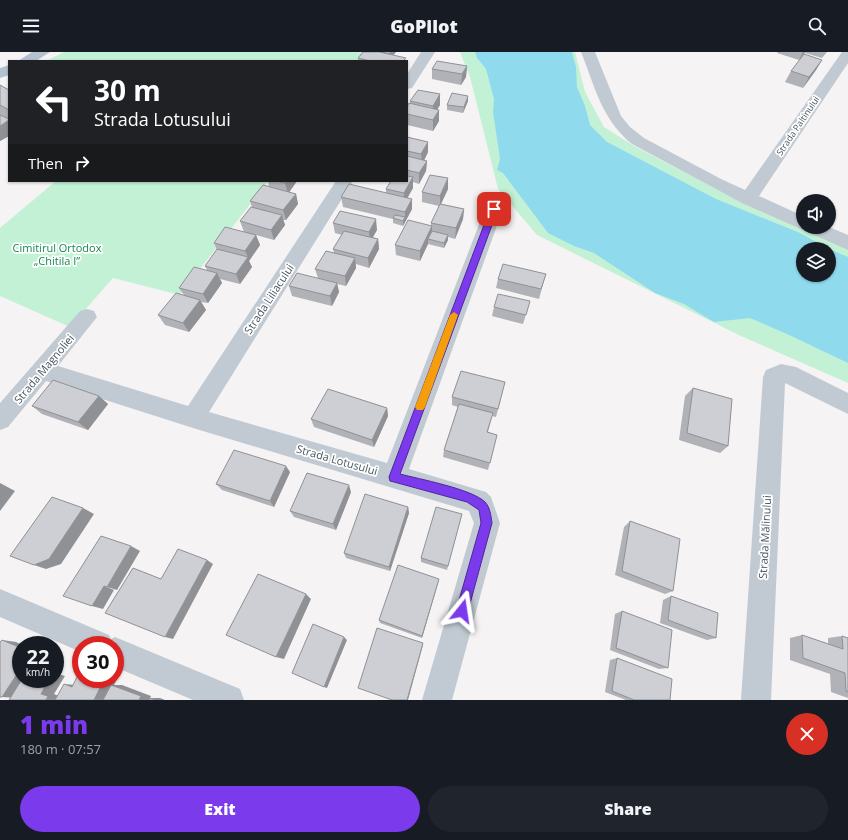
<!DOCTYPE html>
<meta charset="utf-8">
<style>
:root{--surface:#171b24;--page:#20242c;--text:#f1f3f6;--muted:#9ea1a6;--accent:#7c3aed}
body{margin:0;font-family:"Open Sans",sans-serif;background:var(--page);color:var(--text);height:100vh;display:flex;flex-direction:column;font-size:15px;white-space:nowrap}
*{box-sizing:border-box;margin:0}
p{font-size:13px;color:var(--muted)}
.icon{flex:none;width:22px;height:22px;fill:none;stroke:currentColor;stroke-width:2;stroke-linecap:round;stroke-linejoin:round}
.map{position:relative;height:648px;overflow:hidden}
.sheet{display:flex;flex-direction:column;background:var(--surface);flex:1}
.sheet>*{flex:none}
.hud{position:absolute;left:8px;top:8px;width:400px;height:122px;border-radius:0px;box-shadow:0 1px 3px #0004;background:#202124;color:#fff;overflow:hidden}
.fabs{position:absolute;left:796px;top:142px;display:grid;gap:8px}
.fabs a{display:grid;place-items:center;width:40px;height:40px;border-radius:50%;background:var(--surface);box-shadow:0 1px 3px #0004;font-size:20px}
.speed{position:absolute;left:12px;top:584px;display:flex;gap:8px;font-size:20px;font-weight:700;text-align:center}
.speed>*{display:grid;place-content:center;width:52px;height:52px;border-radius:50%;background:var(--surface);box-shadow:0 1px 3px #0004;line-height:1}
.speed small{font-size:10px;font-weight:400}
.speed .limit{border:6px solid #d22;background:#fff;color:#111}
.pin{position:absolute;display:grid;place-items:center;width:34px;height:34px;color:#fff;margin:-17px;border-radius:8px;box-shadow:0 2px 6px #0006}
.me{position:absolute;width:44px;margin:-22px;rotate:15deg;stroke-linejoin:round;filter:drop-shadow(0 0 3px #0008)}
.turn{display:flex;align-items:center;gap:14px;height:84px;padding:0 20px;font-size:18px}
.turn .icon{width:52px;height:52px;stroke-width:2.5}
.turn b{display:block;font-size:28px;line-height:34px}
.then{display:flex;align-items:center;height:38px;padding:0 20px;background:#0003;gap:8px;font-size:15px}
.round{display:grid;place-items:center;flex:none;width:42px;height:42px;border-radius:21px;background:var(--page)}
.head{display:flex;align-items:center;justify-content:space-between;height:68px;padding:0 20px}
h1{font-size:24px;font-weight:800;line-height:30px;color:var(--accent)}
.primary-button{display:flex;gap:8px;margin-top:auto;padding:8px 20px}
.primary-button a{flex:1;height:46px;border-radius:24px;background:var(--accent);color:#fff;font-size:16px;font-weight:800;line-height:46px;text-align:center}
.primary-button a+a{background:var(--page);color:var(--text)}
header{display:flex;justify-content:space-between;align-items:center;height:52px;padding:0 20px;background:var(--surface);font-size:18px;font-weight:800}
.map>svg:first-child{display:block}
.green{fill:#c3f1d5;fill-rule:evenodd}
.water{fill:#90daee}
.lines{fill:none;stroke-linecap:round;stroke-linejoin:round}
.minor{fill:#c1cad2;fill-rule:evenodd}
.major{fill:#b3c2d1;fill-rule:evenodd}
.wall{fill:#b0b2b7}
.shaded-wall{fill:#909195}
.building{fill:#cdcfd5;stroke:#909195}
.route{fill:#7c3aed;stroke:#51269a}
.slow{fill:#f59e0b}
.labels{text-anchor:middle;stroke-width:3.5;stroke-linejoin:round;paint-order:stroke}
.far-street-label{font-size:9px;fill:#4a5661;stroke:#fff}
.park-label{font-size:11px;fill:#17864f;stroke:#fff}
.street-label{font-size:11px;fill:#4a5661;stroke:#fff}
</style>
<header><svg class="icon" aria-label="menu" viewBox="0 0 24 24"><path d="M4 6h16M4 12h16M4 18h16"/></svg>GoPilot<svg class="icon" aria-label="search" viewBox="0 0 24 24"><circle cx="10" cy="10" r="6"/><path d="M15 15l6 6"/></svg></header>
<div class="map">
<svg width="848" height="648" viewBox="0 0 848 648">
<rect width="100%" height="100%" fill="#f5f3f3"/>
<path class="green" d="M64,0H367L361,9H46Z
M460,0H575L585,40L604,75L634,94L724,141L848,196V331L741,284L537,183L498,137L470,25ZM803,197H829V223H803Z
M56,129H268L180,243L113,226L70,275L0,244V176Z"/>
<path class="water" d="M475,0H572L576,15L577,35L585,54L590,73L607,90L716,147L800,181L829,197H803V223H829V197L848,205V311L787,282L750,266L714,270L684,252L655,241L594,201L574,194L548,181L503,121L497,118L500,107L493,60L494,47L486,17L477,6Z"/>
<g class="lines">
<path class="minor" d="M421,0H435L412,36L407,37V22Z
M581,0H595L621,64L630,75L644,86L721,127L745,138L842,0H848V11L759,144L803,164V175H829L848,183V198L742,151L632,92C602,68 595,35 581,0Z
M336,129H353L209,360L387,411L485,157L488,153L494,151L500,153L503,157L409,417L486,440L491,445L500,471L452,648H422L474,471L469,459L193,376L46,329L8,375L0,378V351L80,259L87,257L94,259L97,265L58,314L188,354Z
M781,312L796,315L848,341V362L785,331L771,648H741L763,325L766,318Z
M0,537L109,583L111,587L115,585L240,637L244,648H193L115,615V593H81V600L0,565Z"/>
<path class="major" d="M32,0H50L36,9H18Z
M9,13V23L0,26V16Z"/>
</g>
<path class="wall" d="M363,0H396L393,3L406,9H358V6Z
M778,0H827L822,6L805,1L799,8L777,1Z
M822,8L816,18L803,36L785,30L791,19Z
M467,14L466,25L461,33L432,27V17Z
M0,33L9,38V84L0,89Z
M440,42V53L437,58H439V69L433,79L407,73V55L410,52V49Z
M468,49L463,61L447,58V53Z
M407,85L428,90V100L424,108L427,109L426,119L419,132L413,130V136L407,146L412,147V157L403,174L393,171V167L343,155L341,145L386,141V137L407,129Z
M268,129H297L289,140L296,142L298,152L286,168H283L285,173L274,188L256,183L260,193L249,209L252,215L240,232L220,227L222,231L208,251L201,250L206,258L189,280L165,273L158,263L184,243L179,236L207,218L205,214L217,198L214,191L244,180L240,169L252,155L250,149L269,135Z
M448,137L441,152L464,157L463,167L455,187L448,185V188L444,196L428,192L420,209L396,203L395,193L431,174V171L439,154L422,150V140Z
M333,171L377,178L373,185L378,187L379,197L369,216L356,212V216L346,234L337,232L339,240L332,254L292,244L289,234L318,226L315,217L334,201L333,197L342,183L335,181Z
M546,222L539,247L496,236L498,227Z
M530,249L523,272L492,264L494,255Z
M505,330L496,365L492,364L488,380L497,383L488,418L443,405L444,398L458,355L452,353V345Z
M693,336L728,394L720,401L679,388L685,344Z
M99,344L108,352L88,378L42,362L32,354Z
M387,356L388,364L374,395L314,375L311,367Z
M290,420L274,455L222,438L216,432Z
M351,440L336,478L294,465L290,459Z
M408,455L409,461L390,519L346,506L344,501Z
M460,468L447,518L421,510V506Z
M630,469L673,539L665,542L615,523L624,475Z
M438,531L422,586L380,571L379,568Z
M671,544L716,586L707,588L660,571L663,548Z
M622,559L668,616L659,617L610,598L615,562Z
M802,583L828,592V586L842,584L848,586V646L831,640L830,622L790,608V586Z
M617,606L670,648H626L605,640L610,608Z"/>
<path class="shaded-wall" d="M391,0H396L389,9L388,3Z
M803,0H805L799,8Z
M822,8L816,18L803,36L809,25Z
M467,14L466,25L461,33L462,22Z
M440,42V53L433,64V54Z
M468,44V49L463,61L464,55Z
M439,58V69L433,79V68Z
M9,68V84L0,89V74Z
M428,90V100L422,113L421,102Z
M427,109L426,119L419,132V121Z
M413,125V136L404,152V141Z
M448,126V137L440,154V144Z
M286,129H297L288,142L285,131Z
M296,142L298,152L286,168L283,158Z
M412,147V157L403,174V169L405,165V160Z
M464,157L463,167L455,187L456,176Z
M282,163L285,173L274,188L271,178Z
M376,167L377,178L370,190L369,180Z
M432,174V184L428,187V192L420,209V199Z
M256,183L260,193L249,209L252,215L240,232L236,222L248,205L245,199Z
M448,183V188L444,196V191Z
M378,187L379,197L369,216L368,206Z
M355,206L356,216L346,234L345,224Z
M217,221L222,231L208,251L203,242Z
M337,231L339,240L332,254L330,244Z
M200,248L206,258L189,280L183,271Z
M99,344L108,352L88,378L78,370Z
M387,356L388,364L374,395L372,388Z
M286,414L290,420L274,455L270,449Z
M0,431L15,439L0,459Z
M349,433L351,440L336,478L333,472Z
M408,455L409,461L390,519L389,515Z
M83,456L94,462L61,512L46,517L34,513Z
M131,494L140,499L117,538L107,535Z
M207,508L213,512L173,587L165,585Z
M439,527L438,531L422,586V584Z
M104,534L114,538L103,557L92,554Z
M306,542L311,547L284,607L276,605Z
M344,585L347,588L327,636L324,635Z
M2,588L16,590L22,593H21V596Z
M423,591V593L408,648H407Z
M21,616V627H28L17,646L2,645Z
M55,621L65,624L54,642L61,645L59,648H46L41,642L49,627H55Z
M102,627H111L116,629L114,633H122L151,644L149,648H94Z
M64,632L76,633L72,635Z
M150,646H160L165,648H156Z"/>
<path class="building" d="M363,0H380L406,6L403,9H370L358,6Z
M380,0H391L389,2Z
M804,2L822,8L809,25L791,19Z
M437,9L467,14L462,22L432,17Z
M0,33L9,38V58L0,53Z
M418,38L440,42L433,54L410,49Z
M452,41L468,44L464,55L447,53Z
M409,51L439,58L433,68L407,62V55Z
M0,63L9,67V68L0,74Z
M407,85L428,90L421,102L407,99Z
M407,104L427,109L419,121L407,118Z
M430,123L448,126L440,144L422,140Z
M407,124L413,125L404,141L386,137L391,129H407Z
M276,129H286L285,131Z
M349,132L412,147L405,160L341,145Z
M263,133L296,142L283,158L250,149Z
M440,152L464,157L456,176L431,171Z
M251,155L282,163L271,178L240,169Z
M340,159L376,167L369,180L333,171Z
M395,163L405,165L403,169L393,166Z
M408,168L432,174L420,199L395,193Z
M225,175L256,183L245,199L214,191Z
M344,179L378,187L368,206L333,197Z
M432,179L448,183L444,191L428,187Z
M217,197L248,205L236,222L205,214Z
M326,199L355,206L345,224L315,217Z
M503,212L546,222L541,237L498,227Z
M194,215L217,221L203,242L179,236Z
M297,221L337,231L330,244L289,234Z
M176,241L200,248L183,271L158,263Z
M498,242L530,249L526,263L494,255Z
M461,319L505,330L498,357L452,345Z
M53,328L99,344L78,370L32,354Z
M693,336L732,347L728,394L687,381Z
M328,337L387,356L372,388L311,367Z
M459,352L493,361L487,380L497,383L490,411L444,398Z
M234,398L286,414L270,449L216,432Z
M307,421L349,433L333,472L290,459Z
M365,442L408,455L389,515L344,501Z
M52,445L83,456L49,507L34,513L10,504Z
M436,455L462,462L448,514L421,506Z
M630,469L680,487L673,539L622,519Z
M101,484L131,494L107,535L104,534L92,554L63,544Z
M178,497L207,508L165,585L105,561L133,516L161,527Z
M398,513L439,527L422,584L379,568Z
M258,522L306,542L276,605L226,583Z
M671,544L718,561L716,586L668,568Z
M622,559L672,578L668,616L616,596Z
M313,572L344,585L324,635L292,621Z
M377,576L423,591L407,648H392L358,636Z
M802,583L843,597L842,584L848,586V640L846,639L845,621L803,606Z
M2,588L21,596V616L2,645H0V590Z
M617,606L672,627L670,648H634L612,639Z
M80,619L81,620V627H102L104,628L94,648H55L64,632L72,635Z
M22,627H49L41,642L48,644L46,648H9Z
M111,633L141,644L139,648H103Z
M150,646L156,648H149Z"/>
<path class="route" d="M494,154L498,157L400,422C419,427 472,437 485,450C490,455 491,464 492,471L468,559L466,563L462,565L458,563L456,559L481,471L479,458L467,450L394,430L390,429L389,425L490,157Z"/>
<path class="slow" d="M454,260L458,263L425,355L423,358H417L415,355L450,263Z"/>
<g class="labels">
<g class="far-street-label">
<text transform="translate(798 74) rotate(-56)" y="3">Strada Paltinului</text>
</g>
<g class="park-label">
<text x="57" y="200">Cimitirul Ortodox<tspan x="57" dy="13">„Chitila I”</tspan></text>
</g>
<g class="street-label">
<text transform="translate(269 247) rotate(-57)" y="4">Strada Liliacului</text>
<text transform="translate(44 317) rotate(-50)" y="4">Strada Magnoliei</text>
<text transform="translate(337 408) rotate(16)" y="4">Strada Lotusului</text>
<text transform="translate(765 485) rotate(-87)" y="4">Strada Mălinului</text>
</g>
</g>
</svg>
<div class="fabs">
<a><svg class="icon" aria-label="sound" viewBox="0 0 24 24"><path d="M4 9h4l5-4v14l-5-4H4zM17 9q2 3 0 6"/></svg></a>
<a><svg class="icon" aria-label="layers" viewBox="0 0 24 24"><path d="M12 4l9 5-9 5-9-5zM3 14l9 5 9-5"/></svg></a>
</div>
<div class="speed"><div>22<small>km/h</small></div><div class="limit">30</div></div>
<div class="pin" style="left:494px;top:157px;background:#d93025"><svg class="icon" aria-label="arrive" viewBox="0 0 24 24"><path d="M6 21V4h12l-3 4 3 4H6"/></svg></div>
<svg class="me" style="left:462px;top:559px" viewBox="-20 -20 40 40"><path d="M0-17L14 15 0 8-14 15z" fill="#7c3aed" stroke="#fff" stroke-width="4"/></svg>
<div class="hud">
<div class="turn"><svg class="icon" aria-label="left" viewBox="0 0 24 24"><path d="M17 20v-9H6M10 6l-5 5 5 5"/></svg><div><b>30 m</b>Strada Lotusului</div></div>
<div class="then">Then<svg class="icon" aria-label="right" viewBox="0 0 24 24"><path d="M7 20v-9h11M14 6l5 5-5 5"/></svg></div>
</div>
</div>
<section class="sheet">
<div class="head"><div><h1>1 min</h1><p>180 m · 07:57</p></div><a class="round" style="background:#d93025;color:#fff"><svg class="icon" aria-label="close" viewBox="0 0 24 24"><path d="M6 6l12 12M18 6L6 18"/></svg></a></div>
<div class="primary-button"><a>Exit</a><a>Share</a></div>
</section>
